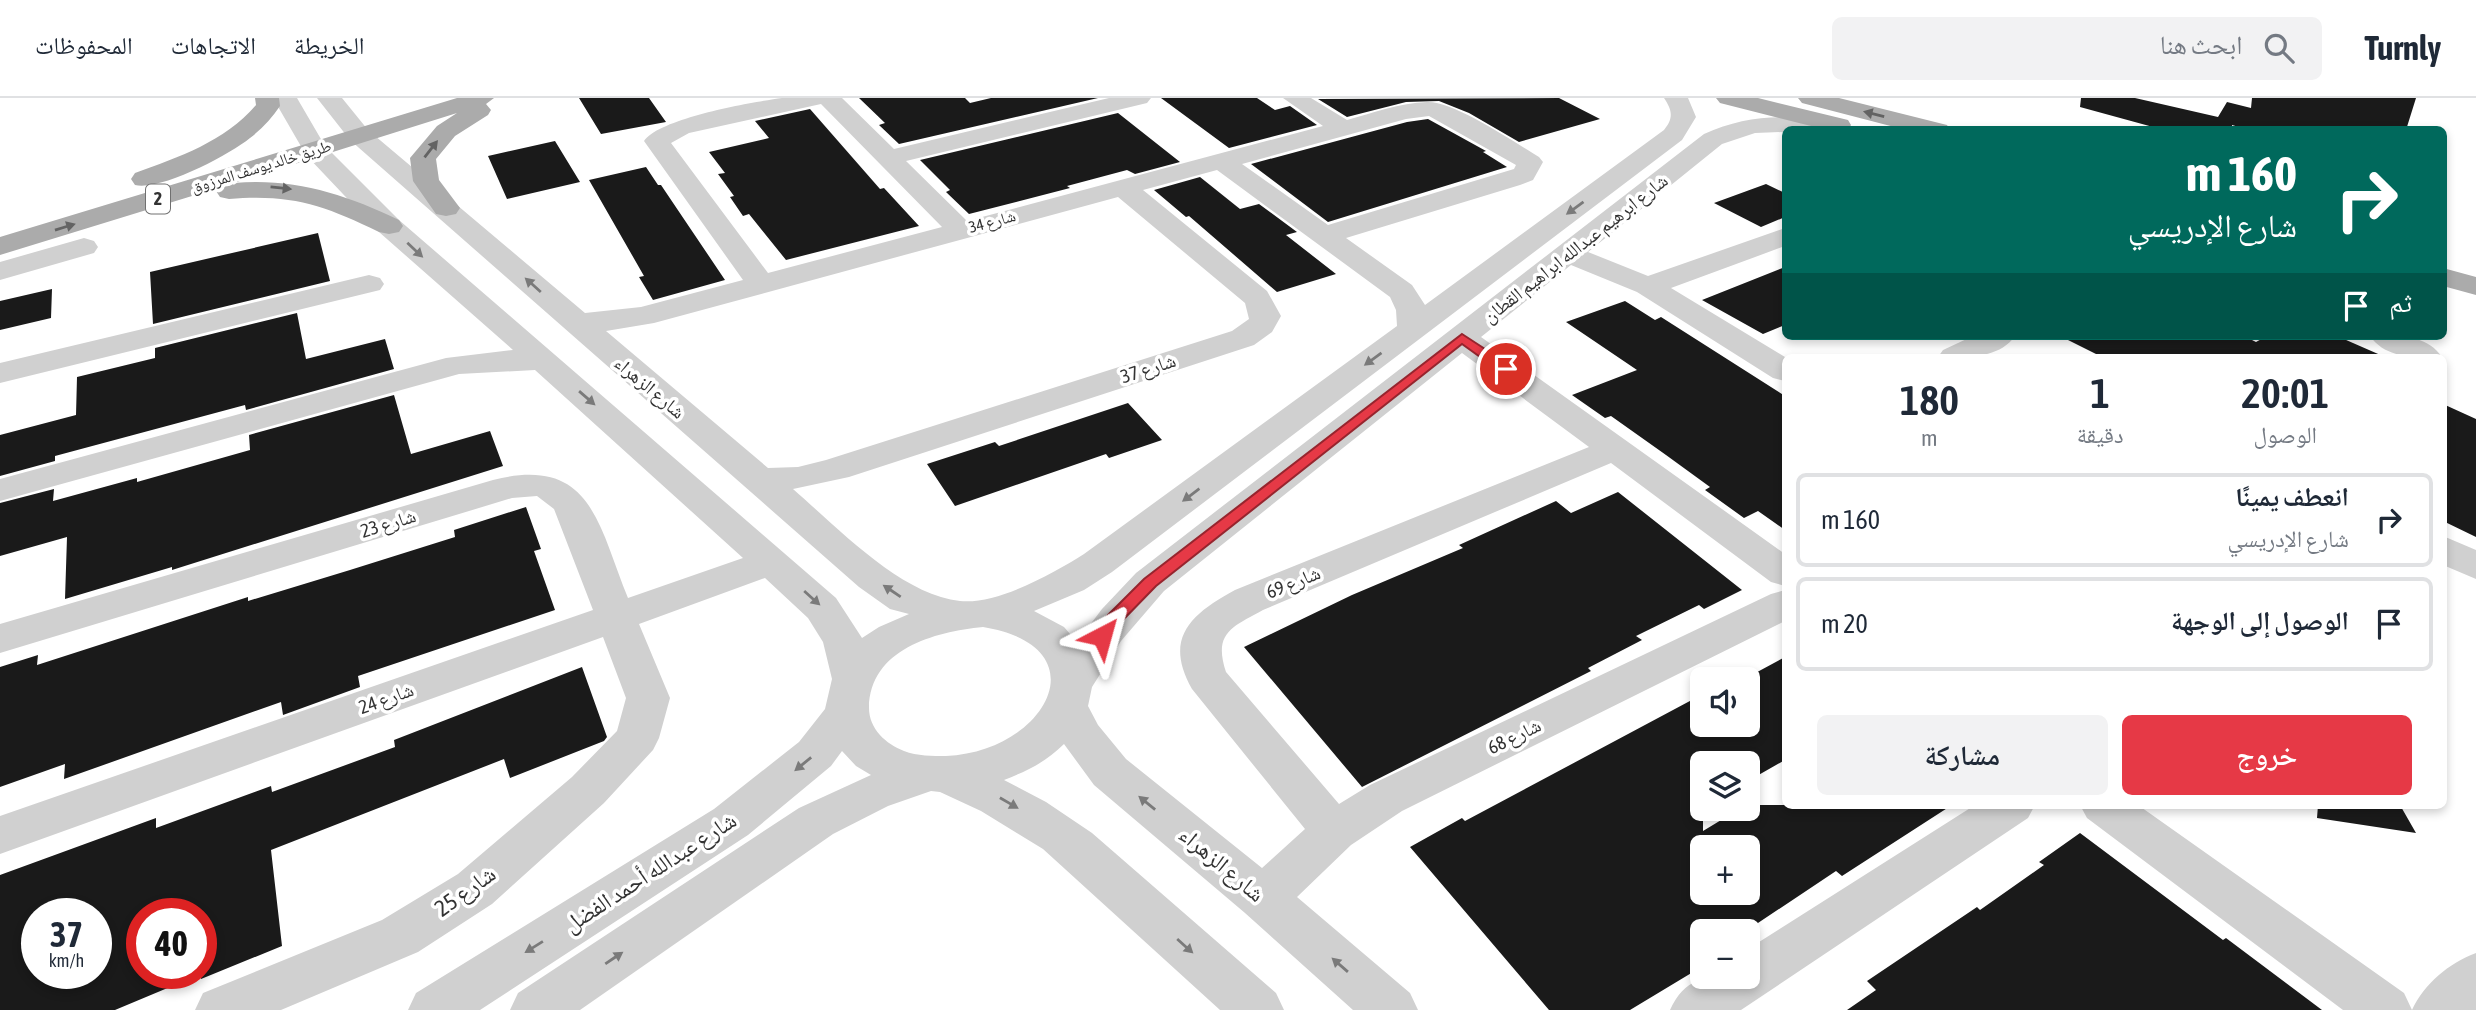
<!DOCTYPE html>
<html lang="ar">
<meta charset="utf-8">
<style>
:root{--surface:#fff;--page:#f2f2f3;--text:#1f2937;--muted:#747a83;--line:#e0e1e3;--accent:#e63946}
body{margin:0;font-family:"Asap Condensed","Noto Naskh Arabic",sans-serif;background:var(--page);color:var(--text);direction:rtl;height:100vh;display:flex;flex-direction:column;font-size:26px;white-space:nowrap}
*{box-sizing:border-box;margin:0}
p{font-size:23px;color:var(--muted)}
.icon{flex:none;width:38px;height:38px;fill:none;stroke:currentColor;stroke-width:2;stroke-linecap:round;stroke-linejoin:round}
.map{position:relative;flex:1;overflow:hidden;direction:ltr}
.drawer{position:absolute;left:1782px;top:256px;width:665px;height:455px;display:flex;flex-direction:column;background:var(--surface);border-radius:10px;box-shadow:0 4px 10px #0003;direction:rtl}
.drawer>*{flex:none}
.hud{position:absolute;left:1782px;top:28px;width:665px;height:214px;border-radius:10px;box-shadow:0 4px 10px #0003;direction:rtl;background:#00695c;color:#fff;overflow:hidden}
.tools{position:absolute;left:1690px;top:569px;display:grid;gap:14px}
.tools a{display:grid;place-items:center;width:70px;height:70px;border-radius:10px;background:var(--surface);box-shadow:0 4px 10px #0003;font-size:35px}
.speed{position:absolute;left:21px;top:800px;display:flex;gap:14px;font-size:35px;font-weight:700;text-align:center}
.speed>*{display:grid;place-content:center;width:91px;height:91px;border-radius:50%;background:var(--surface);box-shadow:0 4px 10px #0003;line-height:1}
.speed small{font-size:18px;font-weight:400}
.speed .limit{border:10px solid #d22;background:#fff;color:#111}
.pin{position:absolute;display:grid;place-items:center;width:60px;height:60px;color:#fff;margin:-30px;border:4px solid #fff;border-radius:50%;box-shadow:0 2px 7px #0007}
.me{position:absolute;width:77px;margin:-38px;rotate:39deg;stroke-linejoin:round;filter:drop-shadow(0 0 5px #0008)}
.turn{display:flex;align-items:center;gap:24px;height:147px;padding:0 35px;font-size:32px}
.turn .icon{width:91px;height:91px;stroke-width:2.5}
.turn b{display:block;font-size:49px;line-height:60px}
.then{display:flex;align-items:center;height:66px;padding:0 35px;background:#0003;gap:14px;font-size:26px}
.eta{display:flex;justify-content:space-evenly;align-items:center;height:119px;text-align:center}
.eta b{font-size:42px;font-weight:600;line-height:49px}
.cta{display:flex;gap:14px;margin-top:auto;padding:14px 35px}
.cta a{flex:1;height:80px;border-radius:10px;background:var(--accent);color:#fff;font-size:28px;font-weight:600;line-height:80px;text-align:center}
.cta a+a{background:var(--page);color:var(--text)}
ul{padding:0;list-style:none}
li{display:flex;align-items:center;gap:21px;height:94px;margin:0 14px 10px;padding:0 21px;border:4px solid var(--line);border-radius:10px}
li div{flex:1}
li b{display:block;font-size:26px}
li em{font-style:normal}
header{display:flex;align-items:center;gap:42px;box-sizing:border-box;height:98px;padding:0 35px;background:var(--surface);border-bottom:2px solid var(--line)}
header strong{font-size:33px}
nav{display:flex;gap:38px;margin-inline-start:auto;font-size:24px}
.search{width:490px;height:63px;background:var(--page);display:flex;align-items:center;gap:18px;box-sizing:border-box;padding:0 24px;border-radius:10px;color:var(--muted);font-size:26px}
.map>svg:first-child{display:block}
.building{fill:#1a1a1a;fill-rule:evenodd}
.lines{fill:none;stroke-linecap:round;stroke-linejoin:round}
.minor{fill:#d0d0d0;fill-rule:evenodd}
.major{fill:#ababab;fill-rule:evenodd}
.oneway{fill:#636363}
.oneway2{fill:#7a7a7a}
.route{fill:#e63946;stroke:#96252e;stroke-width:2}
.labels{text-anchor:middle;stroke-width:7;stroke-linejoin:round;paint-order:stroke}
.far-street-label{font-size:16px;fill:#333;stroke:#fff}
.shield{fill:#fff;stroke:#707070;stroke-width:2}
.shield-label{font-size:18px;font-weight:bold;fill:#333}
.street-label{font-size:19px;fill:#333;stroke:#fff}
.near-street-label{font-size:23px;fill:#333;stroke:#fff}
</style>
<header>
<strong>Turnly</strong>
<div class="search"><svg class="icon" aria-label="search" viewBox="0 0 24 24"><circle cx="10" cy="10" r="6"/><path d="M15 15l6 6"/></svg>ابحث هنا</div>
<nav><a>الخريطة</a><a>الاتجاهات</a><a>المحفوظات</a></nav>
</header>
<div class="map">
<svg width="2476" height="912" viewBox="0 0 2476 912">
<rect width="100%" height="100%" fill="#fff"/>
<path class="building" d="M579,0H649L666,24L601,36Z
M859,0H965L970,5L991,0H1098L899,46L879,27L885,25Z
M1161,0H1257L1275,12L1290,8L1317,27L1229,50Z
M1559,0L1600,21L1519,44L1469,15L1439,3L1406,4L1347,19L1318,1Z
M2081,0H2135L2218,19L2227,4L2251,10L2252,0H2416L2406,32H2249L2232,27V32H2164L2080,9Z
M810,11L880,91L884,90L919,128L786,162L749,116L743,118L730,99L734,98L718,76L725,75L709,54L769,40L755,23Z
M1118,15L1180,64L1135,76L1127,72L1067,88L1070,90L969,116L946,94L950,92L920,62Z
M1428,21L1486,53L1483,54L1507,69L1328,124L1251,66L1407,24Z
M555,43L580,84L507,101L488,58Z
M646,69L658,87H661L725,182L653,202L639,179L644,178L589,82Z
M1200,79L1240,111L1259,106L1297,134L1286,137L1336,176L1277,194L1189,118L1186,119L1154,92Z
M1766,86L1785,95V119L1761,129L1714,105Z
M318,135L330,183L153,226L150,174Z
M1785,169V227L1763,236L1702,202Z
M52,191L51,220L0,232V203Z
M1625,203L1655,222L1661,219L1785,298V432L1758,413L1744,420L1705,392L1710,389L1666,357L1611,318L1605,320L1572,297L1637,272L1566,224Z
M297,215L306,261L385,241L394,271L246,312L245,307L55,358V363L0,378V337L76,317L77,279L155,260V250Z
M2060,238H2244L2256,244L2267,238H2337L2385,259H2102Z
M394,297L411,356L490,333L503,368L172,472V469L65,501L67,439L0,458V405L54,391L53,403L137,380V384L250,352L249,337Z
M1128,305L1162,342L1109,360L1106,356L955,408L927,366L995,344L999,348Z
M2443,306L2476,321V439L2443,423Z
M1618,394L1742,492L1704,511L1699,507L1636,538L1642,542L1588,570L1591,573L1362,689L1244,549L1352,497L1463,450L1459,447L1556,403L1571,415Z
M526,409L541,451L534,453L555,512L358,578L360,589L283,617L281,604L64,681L65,666L0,689V569L38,557L37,567L248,499V503L350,472L455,439L454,432Z
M1785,559V662L1748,683V665H1703V733L1741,710H1748V707H1952L1842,778L1836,773L1746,833H1703V868L1630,912H1549L1410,749L1462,720L1465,723L1703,596V626H1748V579ZM1703,749H1748V794H1703Z
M582,569L607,639L604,643L510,680L504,661L271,752L282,848L201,881V876L115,912H0V777L156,720V730L271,688L272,694L395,649L394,642ZM35,816H96V875H33ZM142,816H201V875H142Z
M2318,707H2400L2416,735L2317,720Z
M2080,735L2223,842L2226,840L2322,912H1847L1876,892L1867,883L1977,809L1980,812L2044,767L2039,764Z"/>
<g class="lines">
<path class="minor" d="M273,0H297L325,48L399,122L836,500L862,540L879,529L909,516L890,511L859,489L350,42L317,0H342L368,32L585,215L641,209L743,182L644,43C660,20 753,4 782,0C801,0 822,0 842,0L894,51L1109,0H1151L1147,5L906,63L967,123L1323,28L1283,0H1311L1347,22C1372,15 1400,5 1427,4C1454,3 1514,44 1539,59L1543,64L1533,82L1520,87L1346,140L1412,187L1425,207L1664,32C1674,20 1672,12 1664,0H1688L1696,19L1682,42L1112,474L1084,492L1034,513L1064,529L1077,544L1102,511L1136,475L1704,36C1748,16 1791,15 1837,27L1840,32L1755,35L1722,46L1588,154L1648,178L1785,130V148L1671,190L1785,259V283L1773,280L1637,194L1571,167L1481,239L1785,456V488L1771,484L1611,365L1263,512C1232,529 1213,535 1226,574L1339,706L1370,687L1771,496L1785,492V523L1402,713L1351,747L1297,799L1410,895L1418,912H1353L1245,815L1094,687L1064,646C1046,664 1027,673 1004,682L1046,704L1092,735L1276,895L1284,912H1220L1043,751L981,713L940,694L931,693L888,708L833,736L580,912H510L518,895L799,710L871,677L856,668L842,653L831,668L748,737L480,912H408L416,895L714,711L799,644L825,611L832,581L823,544L808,520L765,480L639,526L670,600L659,640L653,652L604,705L492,806L418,854L281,912H195L203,895L382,822L458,776L572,679L617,633L626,600L603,539L0,756V718L593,512L554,411L537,398L512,400L0,555V526L493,382C592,357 598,427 628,500L743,460L535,272L459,276L0,403V381L446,260L513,252L379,134L306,57ZM821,6L942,129L768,175L671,45L689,35ZM1429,18L1516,67L1514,71L1328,127L1242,66L1406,21ZM1217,72L1390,199L1396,212L1397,228L1084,456C1054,475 997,507 960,503C901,497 837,429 793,391L849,379L1254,247L1272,234L1281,218L1267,193L1143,92ZM1118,99L1245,205L1249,221L1232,233L826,362L798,369L768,370L606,233L654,225ZM1462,255L1589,349L1235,492C1191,516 1163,540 1192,591L1305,731L1262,770L1126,661L1098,627L1088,608L1092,589L1121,543L1164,493ZM983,529C1104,549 1045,654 946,658C933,658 917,658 904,653C886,646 869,631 869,610C870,551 934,534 983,529Z
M84,140L94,143L98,149L94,155L0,182V164Z
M369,177L380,180L384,186L380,192L0,285V265Z
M1973,238H2015C1998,262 1964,259 1938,259L1943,252Z
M2370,238C2396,238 2426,235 2442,259C2417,259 2387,262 2370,238Z
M2443,438L2476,452V481L2443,467Z
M1975,707H2035L2028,720L1741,912H1670C1687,875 1712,878 1748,878V851Z
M2080,707H2138L2404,895L2412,912H2343L2087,720Z
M2476,855V912H2412C2424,886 2449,865 2476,855Z"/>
<path class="major" d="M255,0H279L280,8C272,20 262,31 250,40C229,57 161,93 135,87L131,81L135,75C179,59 224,44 256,7Z
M457,0H494L486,6L491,12L488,17L455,38L436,61L439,82L460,110L456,116L446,118L436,116L413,83L410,60L437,28L457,15L234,85C295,80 344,96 399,122L403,128L399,134L389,136L379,134C323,107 292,96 229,101L220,99L216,93L218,90L0,157V139Z
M1716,0H1758L1848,22L1851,27L1848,32H1827L1720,5Z
M1798,0H1839L1947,27L1950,32H1906L1802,5Z
M2443,170L2476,179V197L2443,188Z"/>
</g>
<defs><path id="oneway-solid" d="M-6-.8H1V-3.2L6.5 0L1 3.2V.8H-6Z" transform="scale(1.75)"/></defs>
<g class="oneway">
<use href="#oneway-solid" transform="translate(1874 16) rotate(-166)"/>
<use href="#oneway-solid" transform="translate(431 51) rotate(-52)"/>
<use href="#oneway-solid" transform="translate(281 90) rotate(6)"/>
<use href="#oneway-solid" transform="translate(65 129) rotate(-17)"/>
</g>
<g class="oneway2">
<use href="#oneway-solid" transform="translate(1575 110) rotate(144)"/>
<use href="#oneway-solid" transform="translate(415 152) rotate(43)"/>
<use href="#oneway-solid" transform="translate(533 187) rotate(-138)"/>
<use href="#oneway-solid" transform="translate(1373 261) rotate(144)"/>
<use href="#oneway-solid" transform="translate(587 300) rotate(41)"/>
<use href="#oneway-solid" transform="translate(1191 397) rotate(143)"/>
<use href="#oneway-solid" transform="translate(892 493) rotate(-146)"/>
<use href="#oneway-solid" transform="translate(812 500) rotate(42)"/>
<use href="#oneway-solid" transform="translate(803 666) rotate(141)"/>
<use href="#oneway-solid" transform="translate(1009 705) rotate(30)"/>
<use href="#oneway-solid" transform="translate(1147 705) rotate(-141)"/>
<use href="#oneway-solid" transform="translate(1185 848) rotate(42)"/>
<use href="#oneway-solid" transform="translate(534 849) rotate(148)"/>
<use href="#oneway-solid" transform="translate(614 860) rotate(-34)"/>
<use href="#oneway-solid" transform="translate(1340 867) rotate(-139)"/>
</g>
<path class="route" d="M1462,236L1511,268V274H1501L1462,246L1156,488L1119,526L1108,542H1096L1093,538L1107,518L1144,481Z"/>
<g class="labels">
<g class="far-street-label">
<text transform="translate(261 68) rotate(-17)" y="6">طريق خالد يوسف المرزوق</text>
<text transform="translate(992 123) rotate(-15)" y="6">شارع 34</text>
</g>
<rect class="shield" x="146" y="86.5" width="24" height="29" rx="5"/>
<g class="shield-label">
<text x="158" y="107">2</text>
</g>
<g class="street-label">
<text transform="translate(1575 150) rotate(-38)" y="7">شارع ابرهيم عبدالله ابراهيم القطان</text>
<text transform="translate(1148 270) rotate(-18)" y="7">شارع 37</text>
<text transform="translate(650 289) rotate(40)" y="7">شارع الزهراء</text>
<text transform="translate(388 425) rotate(-17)" y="7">شارع 23</text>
<text transform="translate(1293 484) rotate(-22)" y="7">شارع 69</text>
<text transform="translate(386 600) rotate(-20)" y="7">شارع 24</text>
<text transform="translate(1514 638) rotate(-26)" y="7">شارع 68</text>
</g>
<g class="near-street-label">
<text transform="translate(1222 766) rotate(40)" y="8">شارع الزهراء</text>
<text transform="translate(650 774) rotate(-33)" y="8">شارع عبدالله أحمد الفضل</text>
<text transform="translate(465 793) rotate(-36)" y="8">شارع 25</text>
</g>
</g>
</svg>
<div class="tools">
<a><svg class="icon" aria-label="sound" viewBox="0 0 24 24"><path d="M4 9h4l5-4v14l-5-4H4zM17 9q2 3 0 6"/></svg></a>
<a><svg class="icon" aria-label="layers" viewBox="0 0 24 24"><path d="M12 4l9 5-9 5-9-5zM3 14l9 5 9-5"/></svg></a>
<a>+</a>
<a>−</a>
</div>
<div class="speed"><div>37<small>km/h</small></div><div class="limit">40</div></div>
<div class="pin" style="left:1506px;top:271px;background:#d93025"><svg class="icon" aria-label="arrive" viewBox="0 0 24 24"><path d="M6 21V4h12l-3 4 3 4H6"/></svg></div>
<svg class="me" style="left:1102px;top:538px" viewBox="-20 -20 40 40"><path d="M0-17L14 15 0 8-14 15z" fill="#e63946" stroke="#fff" stroke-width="4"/></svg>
<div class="hud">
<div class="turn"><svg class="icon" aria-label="right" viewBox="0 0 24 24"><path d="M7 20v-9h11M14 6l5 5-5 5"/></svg><div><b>160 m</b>شارع الإدريسي</div></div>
<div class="then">ثم<svg class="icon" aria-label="arrive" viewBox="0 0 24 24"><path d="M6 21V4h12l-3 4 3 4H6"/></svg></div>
</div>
<section class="drawer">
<div class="eta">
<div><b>20:01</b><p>الوصول</p></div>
<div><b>1</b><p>دقيقة</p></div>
<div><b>180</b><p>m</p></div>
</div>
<ul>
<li><svg class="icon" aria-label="right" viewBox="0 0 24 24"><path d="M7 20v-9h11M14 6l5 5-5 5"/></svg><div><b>انعطف يمينًا</b><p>شارع الإدريسي</p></div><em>160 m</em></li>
<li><svg class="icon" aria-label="arrive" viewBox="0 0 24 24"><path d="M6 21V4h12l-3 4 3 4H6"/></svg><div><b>الوصول إلى الوجهة</b></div><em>20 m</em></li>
</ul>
<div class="cta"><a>خروج</a><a>مشاركة</a></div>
</section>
</div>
